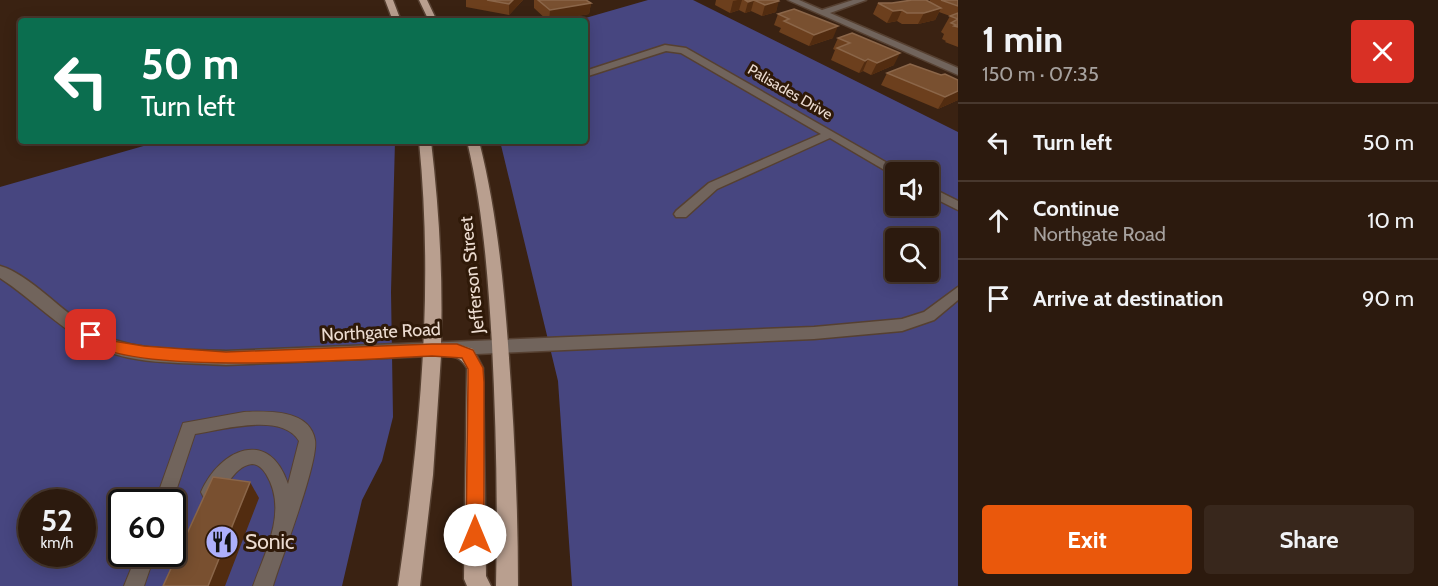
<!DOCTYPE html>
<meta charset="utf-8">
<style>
:root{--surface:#2c1a0e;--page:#38271c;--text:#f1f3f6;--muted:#a6a19e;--line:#48382e;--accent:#ea580c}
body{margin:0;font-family:Cabin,sans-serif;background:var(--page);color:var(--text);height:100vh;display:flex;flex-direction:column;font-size:22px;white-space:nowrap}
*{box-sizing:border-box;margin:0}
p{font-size:20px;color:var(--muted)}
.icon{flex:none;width:33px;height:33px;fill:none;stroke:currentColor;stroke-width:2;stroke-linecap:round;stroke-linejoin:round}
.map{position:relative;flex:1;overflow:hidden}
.panel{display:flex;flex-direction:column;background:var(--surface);width:480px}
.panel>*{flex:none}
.guide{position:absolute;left:18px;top:18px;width:570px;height:126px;border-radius:6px;box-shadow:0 3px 15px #0003,0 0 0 2px var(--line);background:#0b6e4f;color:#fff;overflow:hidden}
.tools{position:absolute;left:885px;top:162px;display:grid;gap:12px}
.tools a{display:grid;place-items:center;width:54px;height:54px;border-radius:6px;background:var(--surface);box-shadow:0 3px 15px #0003,0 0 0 2px var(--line);font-size:30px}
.speed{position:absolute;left:18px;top:489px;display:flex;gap:12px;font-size:30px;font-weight:700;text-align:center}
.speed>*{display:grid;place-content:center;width:78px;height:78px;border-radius:50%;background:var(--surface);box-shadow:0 3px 15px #0003,0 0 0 2px var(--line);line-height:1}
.speed small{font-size:15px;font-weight:400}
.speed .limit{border:3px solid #111;border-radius:9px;background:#fff;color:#111}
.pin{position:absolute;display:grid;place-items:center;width:51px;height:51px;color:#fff;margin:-26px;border-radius:12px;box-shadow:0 3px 9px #0006}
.me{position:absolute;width:66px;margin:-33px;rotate:0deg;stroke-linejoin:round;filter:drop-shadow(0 0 4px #0008)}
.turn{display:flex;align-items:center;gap:21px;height:126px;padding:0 24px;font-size:27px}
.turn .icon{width:78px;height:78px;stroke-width:2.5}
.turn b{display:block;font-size:42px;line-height:51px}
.round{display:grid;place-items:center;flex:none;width:63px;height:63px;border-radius:6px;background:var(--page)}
.overview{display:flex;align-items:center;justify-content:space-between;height:102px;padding:0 24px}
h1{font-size:36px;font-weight:800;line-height:45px}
.primary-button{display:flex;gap:12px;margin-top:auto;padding:12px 24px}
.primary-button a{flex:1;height:69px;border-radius:6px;background:var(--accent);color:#fff;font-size:24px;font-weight:800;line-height:69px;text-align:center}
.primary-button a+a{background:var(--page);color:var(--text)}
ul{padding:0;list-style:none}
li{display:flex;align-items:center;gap:18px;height:78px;padding:0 24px;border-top:2px solid var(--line)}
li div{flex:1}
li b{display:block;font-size:22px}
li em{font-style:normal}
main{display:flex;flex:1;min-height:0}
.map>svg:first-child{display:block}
.green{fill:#474680;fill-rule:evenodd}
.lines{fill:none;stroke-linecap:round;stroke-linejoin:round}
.service-casing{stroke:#564031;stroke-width:2}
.minor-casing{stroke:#564031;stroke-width:3}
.primary-casing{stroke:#564031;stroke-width:3}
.service{fill:#71645c;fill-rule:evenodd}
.minor{fill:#71645c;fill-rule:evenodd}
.primary{fill:#b99f8f;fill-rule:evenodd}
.wall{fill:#6c3f1d}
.shaded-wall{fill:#522c10}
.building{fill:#795030;stroke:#8b6649;stroke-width:1.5}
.route{fill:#ea580c;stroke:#983908;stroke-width:1.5}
.labels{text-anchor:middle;stroke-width:6;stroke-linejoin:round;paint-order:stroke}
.far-street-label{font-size:15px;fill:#ecdcd1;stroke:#2f1908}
.street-label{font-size:18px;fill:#ecdcd1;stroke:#2f1908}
.near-poi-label{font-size:21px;fill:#ecdcd1;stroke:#2f1908;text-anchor:start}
</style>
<main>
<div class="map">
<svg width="958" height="586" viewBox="0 0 958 586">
<rect width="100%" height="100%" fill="#3a2212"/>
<path class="green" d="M648,0H693L958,132V586H572L558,381L500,141H585V21H575ZM896,172H928V206H896ZM896,238H928V272H896Z
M161,141H395L391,292L393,417L382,461L362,500L342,586H0V187ZM32,502H82V554H32ZM122,502H172V554H122Z"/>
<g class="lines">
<defs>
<path id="service" d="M244,412C266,411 310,409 315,440C319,462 281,559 273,586H253C266,550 288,510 266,474C263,469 258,464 252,464C232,466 226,494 210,500L204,498L201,492C220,449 269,427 288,484L299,441C282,412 222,430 195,434L172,503L155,502L183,423Z
M137,554H155L144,586H124Z"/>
<path id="minor" d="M788,0H799L822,10L853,0H866L830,13L958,68V75Z
M665,45L686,48L903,172L893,175L830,138L717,189L686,217H676L674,214L676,211L709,183L821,134L681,53L666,51L585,77V71Z
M928,186L958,201V210L928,195Z
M0,266C29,274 63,313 91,329C131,353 181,349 226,351L814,327L902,319L924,312L958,287V300L934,320L902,331L814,339L226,365C181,362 130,366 90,344C57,326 31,298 0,278Z"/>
<path id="primary" d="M385,0H393L401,21H393Z
M419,0H427L437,21H429Z
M419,141H431C439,209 443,275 441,344H457L473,349L483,368L486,576L491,586H467L464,579L467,368C460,356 454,356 441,356L433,475L420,586H398C420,436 434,293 419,141Z
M467,141H479C496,208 503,276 508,344C514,425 518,505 518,586H496C498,505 496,425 492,344C488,276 483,208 467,141Z"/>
</defs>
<use href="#service" class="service-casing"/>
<use href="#minor" class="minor-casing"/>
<use href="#primary" class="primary-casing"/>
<use href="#service" class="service"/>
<use href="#minor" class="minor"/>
<use href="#primary" class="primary"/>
</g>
<path class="wall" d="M466,0H523L509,15L466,7Z
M534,0H586L591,3L589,14L548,21L534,8Z
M716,0H778L776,12L762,16L751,11L745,13L739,10L730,13L715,5Z
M930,0H958V47L945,42L946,41L942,39L944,34L941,32L950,16L939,12L935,20L918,24H902L897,21L887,23L873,14L878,3L929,2Z
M778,14L833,38L809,46L779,32L781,28L774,25Z
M852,33L894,65L871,75L863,71L859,73L831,60L835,50L833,49L838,38Z
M887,73L941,75L958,80V100L938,109L881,85Z"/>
<path class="shaded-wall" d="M513,0H523L509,15V4Z
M738,0H742L739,10L730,13L733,1Z
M754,0L751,11L745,13L748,2Z
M779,1L776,12L762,16L765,5Z
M591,3L589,14L549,21L550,10Z
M941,8L935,20L918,24L924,13Z
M902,10L897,21L887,23L893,11Z
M838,26L833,38L809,46L814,35Z
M900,53L894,65L871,75L877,63Z
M868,59L863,71L859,73L865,61Z
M958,91V100L938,109L945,97Z
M250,482L259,498L225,586H208Z"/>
<path class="building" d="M487,0H513L509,4Z
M538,0H586L591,3L550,10Z
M745,0H778L779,1L765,5L754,0L748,2Z
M912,0H926L941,8L924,13H907L902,10L893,11L878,3H892Z
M941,0H958V6Z
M794,9L838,26L814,35L784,21L789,19L778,14Z
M958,13V19L950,16Z
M958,19V27L954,26L956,25L951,23Z
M852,33L900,53L877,63L868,59L865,61L837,48L850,43L838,38Z
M910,64L941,75L945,74L958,80V91L945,97L887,73Z
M213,477L250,482L208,586H163Z"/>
<path class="route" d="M91,329L113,341L144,346L226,352L432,344H457L473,350L483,368L484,382V535L482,542L475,544L468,542L466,535L468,382V369L462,358L432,356C378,358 108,380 83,335L85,331Z"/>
<defs>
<symbol id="restaurant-disc" viewBox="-11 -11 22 22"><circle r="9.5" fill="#adaffb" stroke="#2f1908"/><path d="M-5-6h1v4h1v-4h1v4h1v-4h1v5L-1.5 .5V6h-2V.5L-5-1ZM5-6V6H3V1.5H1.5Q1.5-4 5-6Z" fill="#111"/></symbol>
</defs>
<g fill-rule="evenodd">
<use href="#restaurant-disc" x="203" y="523" width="38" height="38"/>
</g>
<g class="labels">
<g class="far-street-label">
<text transform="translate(790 92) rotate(30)" y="5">Palisades Drive</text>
</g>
<g class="street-label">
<text transform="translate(472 275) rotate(-96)" y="6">Jefferson Street</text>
<text transform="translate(381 332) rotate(-3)" y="6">Northgate Road</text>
</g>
<g class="near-poi-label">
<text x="245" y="549">Sonic</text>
</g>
</g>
</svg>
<div class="tools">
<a><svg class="icon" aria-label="sound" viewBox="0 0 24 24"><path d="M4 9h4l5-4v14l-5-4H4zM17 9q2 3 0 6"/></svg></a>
<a><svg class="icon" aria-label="search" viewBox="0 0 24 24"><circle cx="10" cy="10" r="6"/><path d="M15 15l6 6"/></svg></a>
</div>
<div class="speed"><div>52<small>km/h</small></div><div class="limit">60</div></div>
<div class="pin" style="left:91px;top:335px;background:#d93025"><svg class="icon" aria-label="arrive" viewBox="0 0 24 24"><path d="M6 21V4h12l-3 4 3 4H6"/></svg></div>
<svg class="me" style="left:475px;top:535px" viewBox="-20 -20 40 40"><circle r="19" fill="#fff"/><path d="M0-13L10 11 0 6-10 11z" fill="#ea580c"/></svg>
<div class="guide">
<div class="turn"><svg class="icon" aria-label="left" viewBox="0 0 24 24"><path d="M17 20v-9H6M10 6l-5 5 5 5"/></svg><div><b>50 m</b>Turn left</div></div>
</div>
</div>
<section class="panel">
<div class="overview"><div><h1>1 min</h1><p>150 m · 07:35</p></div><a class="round" style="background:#d93025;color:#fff"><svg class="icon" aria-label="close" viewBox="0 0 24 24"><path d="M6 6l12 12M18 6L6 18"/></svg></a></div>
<ul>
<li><svg class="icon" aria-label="left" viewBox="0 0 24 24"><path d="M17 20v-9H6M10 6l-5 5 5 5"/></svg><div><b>Turn left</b></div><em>50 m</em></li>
<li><svg class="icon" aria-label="ahead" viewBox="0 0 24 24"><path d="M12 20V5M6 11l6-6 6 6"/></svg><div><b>Continue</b><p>Northgate Road</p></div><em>10 m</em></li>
<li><svg class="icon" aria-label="arrive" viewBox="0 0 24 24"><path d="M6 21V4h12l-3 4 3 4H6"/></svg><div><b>Arrive at destination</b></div><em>90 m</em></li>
</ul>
<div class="primary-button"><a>Exit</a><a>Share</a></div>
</section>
</main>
